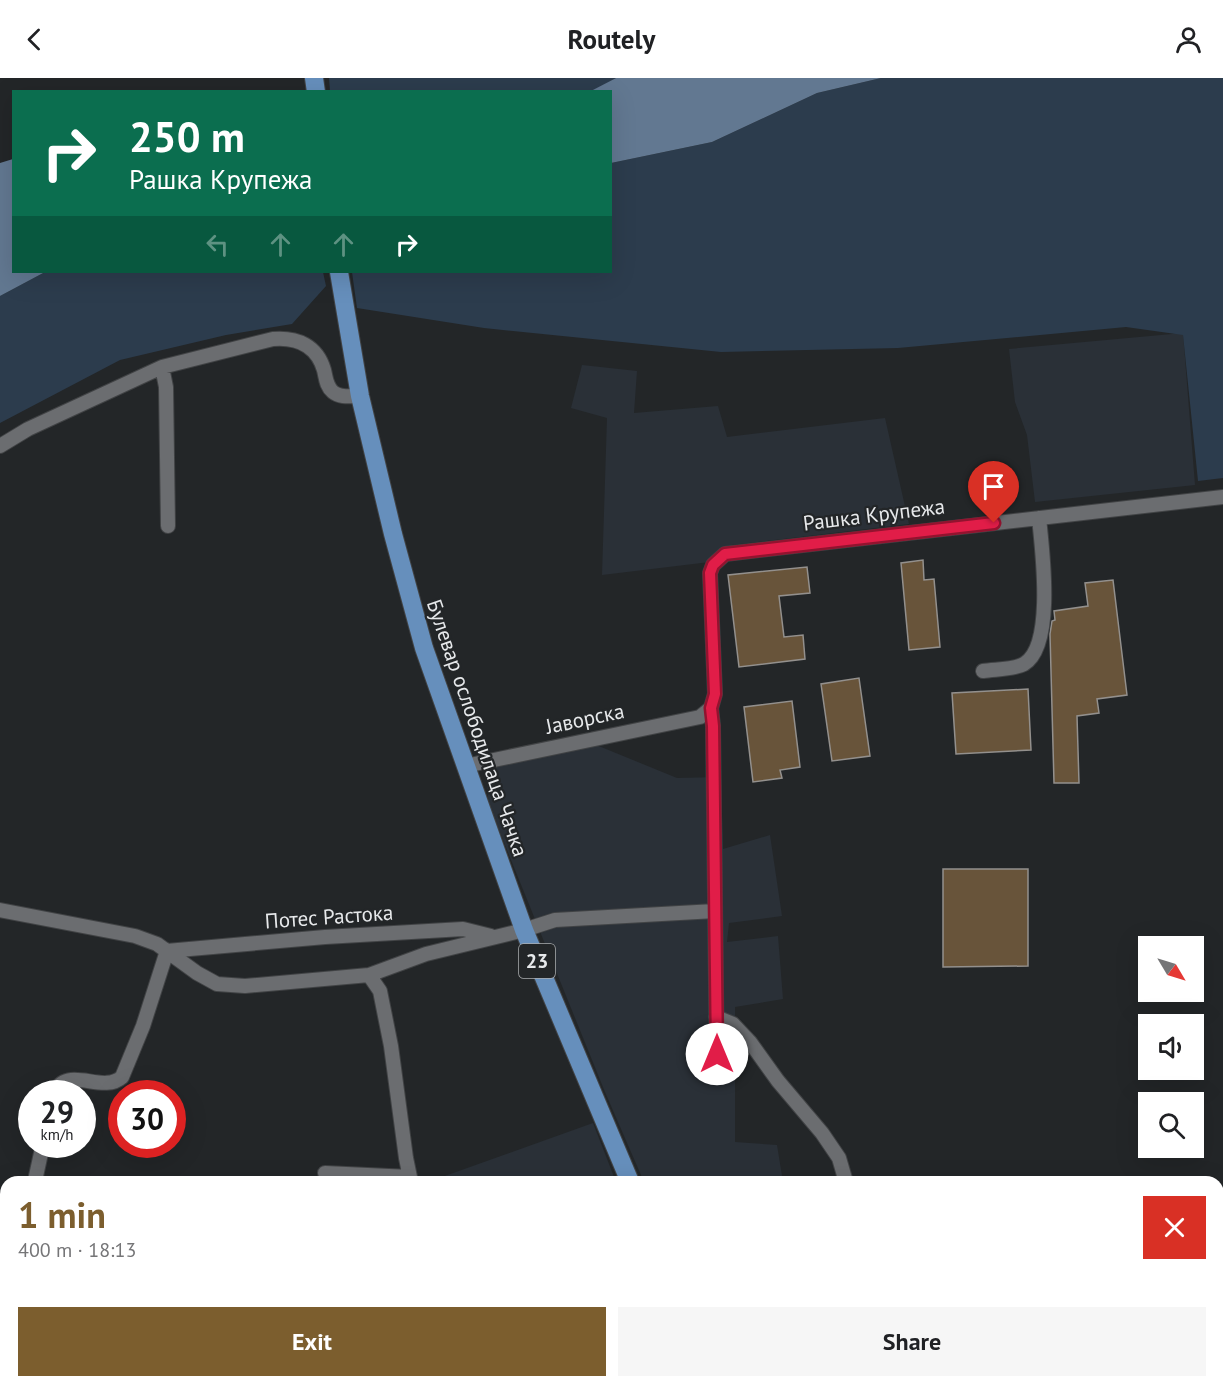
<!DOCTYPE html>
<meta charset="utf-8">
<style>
:root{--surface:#fff;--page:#f6f6f6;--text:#202124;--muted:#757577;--accent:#7c5e2e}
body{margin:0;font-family:"PT Sans",sans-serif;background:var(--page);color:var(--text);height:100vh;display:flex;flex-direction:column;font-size:22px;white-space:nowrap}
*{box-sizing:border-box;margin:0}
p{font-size:20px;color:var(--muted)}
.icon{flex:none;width:33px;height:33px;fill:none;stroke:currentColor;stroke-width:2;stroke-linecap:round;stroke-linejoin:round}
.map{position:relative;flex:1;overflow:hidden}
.sheet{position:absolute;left:0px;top:1098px;width:1224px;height:212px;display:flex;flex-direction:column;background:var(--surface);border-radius:18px 18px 0 0;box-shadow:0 6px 24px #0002}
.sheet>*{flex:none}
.hud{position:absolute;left:12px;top:12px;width:600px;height:183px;border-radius:0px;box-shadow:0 6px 24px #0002;background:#0b6e4f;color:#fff;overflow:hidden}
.needle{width:39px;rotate:128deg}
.fabs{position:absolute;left:1138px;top:858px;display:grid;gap:12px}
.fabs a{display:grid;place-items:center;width:66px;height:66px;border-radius:0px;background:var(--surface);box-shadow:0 6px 24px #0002;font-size:30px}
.speed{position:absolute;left:18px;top:1002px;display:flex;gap:12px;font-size:30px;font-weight:700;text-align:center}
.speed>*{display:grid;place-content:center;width:78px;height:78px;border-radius:50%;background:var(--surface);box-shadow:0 6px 24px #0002;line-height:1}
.speed small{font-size:15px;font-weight:400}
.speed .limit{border:9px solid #d22;background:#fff;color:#111}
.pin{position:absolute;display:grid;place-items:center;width:51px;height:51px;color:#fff;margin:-62px -26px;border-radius:50% 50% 50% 0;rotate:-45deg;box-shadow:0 0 6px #0007}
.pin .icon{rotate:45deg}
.me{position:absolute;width:66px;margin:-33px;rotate:0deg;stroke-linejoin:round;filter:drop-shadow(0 0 4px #0008)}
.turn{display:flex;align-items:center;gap:21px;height:126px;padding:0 18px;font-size:27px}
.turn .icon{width:78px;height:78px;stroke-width:2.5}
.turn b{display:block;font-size:42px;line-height:51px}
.lanes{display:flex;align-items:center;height:57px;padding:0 18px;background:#0003;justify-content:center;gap:30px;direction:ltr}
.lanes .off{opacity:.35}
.round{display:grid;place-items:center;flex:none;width:63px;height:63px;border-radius:0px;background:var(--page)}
.headline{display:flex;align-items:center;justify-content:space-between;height:102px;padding:0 18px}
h1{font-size:36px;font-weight:600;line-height:45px;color:var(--accent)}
.action{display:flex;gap:12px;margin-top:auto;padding:12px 18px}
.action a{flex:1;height:69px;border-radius:0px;background:var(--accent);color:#fff;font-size:24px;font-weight:600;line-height:69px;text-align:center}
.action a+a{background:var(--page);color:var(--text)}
header{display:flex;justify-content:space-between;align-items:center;height:78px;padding:0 18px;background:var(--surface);font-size:27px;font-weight:600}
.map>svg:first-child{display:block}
.built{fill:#2a3037}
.green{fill:#2c3c4d}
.water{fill:#627891}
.building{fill:#68543a;stroke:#93908d;stroke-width:1.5}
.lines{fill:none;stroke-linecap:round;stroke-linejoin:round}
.minor-casing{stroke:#414345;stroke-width:16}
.major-casing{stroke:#414345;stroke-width:20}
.minor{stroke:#6b6d70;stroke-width:14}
.major{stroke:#668fbc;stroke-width:18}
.route-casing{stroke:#92132f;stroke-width:15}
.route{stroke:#e11d48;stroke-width:10}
.labels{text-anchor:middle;stroke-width:4.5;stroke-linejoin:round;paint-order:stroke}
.shield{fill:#232628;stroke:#acaeb0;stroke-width:1.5}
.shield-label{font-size:20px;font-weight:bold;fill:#e7e9eb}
.street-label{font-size:21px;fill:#e7e9eb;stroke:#232628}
</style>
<header><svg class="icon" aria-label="back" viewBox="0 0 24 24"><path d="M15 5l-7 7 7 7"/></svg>Routely<svg class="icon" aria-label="person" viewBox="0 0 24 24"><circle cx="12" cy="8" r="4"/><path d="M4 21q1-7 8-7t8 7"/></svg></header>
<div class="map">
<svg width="1223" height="1309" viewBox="0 0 1223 1309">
<rect width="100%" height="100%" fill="#232628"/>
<path class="built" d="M1183,255L1195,407L1035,424L1027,357L1015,324L1009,271Z
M582,287L637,293L634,335L718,328L727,359L885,340L909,446L732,467L718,483L602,497L607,340L571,330Z
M584,662L677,700L721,699L723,771L770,757L782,838L729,845L727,864L778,858L783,921L735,929V1064L777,1067L783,1104H644L605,1014L488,725L486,678Z
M593,1045L616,1104H428Z
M465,1304H651L571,1309H466Z
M741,1304H881V1309H741Z"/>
<path class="green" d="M329,0H616L591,14L330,13Z
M881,0H1223V400L1198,403L1183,257L1126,249L898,270L721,274L484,250L357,230L352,194H610L611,85L712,64L817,15Z
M45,194H323L326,208L292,246L226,257L120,282L0,345V218Z"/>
<path class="water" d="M616,0H881L817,15L712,64L611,85L610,14L591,13Z
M13,81L14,194H45L0,218V85Z"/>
<path class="building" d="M923,482L924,502L934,501L940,569L909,572L901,485Z
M807,489L810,515L779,518L784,559L803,557L805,581L739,589L728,497Z
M1113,502L1127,617L1097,621L1099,635L1077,638L1079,705H1054L1050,556L1052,543L1055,542L1054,533L1088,528L1085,505Z
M859,600L870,678L832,683L821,606Z
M1028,611L1031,672L956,676L952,615Z
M792,623L800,689L780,692L782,700L753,704L744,629Z
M943,791H1028V888L943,889Z"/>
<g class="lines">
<defs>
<path id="minor" d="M162,289L166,309L168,448
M0,368L28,351L162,289L273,261C298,259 317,268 324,292C326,300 326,308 333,314C340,320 351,318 360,318
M983,593C995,591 1013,592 1024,586C1055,568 1042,471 1039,440
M711,630L713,648L717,994
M465,688L700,639L711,630L715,616L710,495L713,487L725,476L1223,419
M0,832L135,858L157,866L197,895L217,906L245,908L369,897L426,876L524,852L555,842L715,833
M369,897L380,913L391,968L406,1080L411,1104
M716,939L733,946L750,964L778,1003L822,1055L839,1080L846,1104
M54,1016C66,985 102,1017 122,999L143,948L167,873L325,859L463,851L491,858
M325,1095L410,1099
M36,1098L43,1066
M428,1304L451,1309
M654,1309L714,1305"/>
<path id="major" d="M314,0L316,14
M339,194L360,318L393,456L424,570L524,852L630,1104
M714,1304L716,1309"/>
</defs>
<use href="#minor" class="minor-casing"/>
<use href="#major" class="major-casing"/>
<use href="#minor" class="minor"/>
<use href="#major" class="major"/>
</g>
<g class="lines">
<defs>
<path id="route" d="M717,976L713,648L711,630L715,616L710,495L713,487L725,476L994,445"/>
</defs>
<use href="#route" class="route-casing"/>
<use href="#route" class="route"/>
</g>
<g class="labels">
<rect class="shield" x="519" y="866" width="36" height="34" rx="4.5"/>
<g class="shield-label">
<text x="537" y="890">23</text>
</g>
<g class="street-label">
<text transform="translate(874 437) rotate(-7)" y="7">Рашка Крупежа</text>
<text transform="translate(585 641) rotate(-12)" y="7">Јаворска</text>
<text transform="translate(477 650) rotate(71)" y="7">Булевар ослободилаца Чачка</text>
<text transform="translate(329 839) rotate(-4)" y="7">Потес Растока</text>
</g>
</g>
</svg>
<div class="fabs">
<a><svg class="needle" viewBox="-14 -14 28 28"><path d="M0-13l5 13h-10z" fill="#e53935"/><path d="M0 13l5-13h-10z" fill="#757577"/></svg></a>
<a><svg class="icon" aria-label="sound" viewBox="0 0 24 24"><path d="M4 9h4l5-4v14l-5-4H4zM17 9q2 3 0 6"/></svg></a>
<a><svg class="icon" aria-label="search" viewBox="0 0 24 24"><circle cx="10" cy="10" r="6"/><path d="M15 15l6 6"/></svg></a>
</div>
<div class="speed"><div>29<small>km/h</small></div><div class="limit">30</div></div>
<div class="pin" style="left:994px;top:445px;background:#d93025"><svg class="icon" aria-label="arrive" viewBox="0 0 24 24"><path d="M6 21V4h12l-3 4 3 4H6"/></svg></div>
<svg class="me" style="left:717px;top:976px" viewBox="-20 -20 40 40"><circle r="19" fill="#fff"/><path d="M0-13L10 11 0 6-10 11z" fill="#e11d48"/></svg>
<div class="hud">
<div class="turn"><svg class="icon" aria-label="right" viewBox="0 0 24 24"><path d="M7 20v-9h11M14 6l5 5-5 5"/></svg><div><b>250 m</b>Рашка Крупежа</div></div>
<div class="lanes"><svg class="icon off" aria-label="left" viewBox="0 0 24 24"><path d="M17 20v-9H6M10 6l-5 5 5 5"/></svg><svg class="icon off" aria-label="ahead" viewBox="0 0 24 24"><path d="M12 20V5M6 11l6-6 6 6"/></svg><svg class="icon off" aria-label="ahead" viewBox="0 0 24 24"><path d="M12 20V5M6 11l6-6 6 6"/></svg><svg class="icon" aria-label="right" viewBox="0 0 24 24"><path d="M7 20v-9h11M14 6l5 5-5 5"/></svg></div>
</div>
<section class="sheet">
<div class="headline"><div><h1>1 min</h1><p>400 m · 18:13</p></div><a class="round" style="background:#d93025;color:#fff"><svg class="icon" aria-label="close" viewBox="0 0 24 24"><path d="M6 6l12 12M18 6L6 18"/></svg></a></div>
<div class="action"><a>Exit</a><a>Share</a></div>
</section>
</div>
